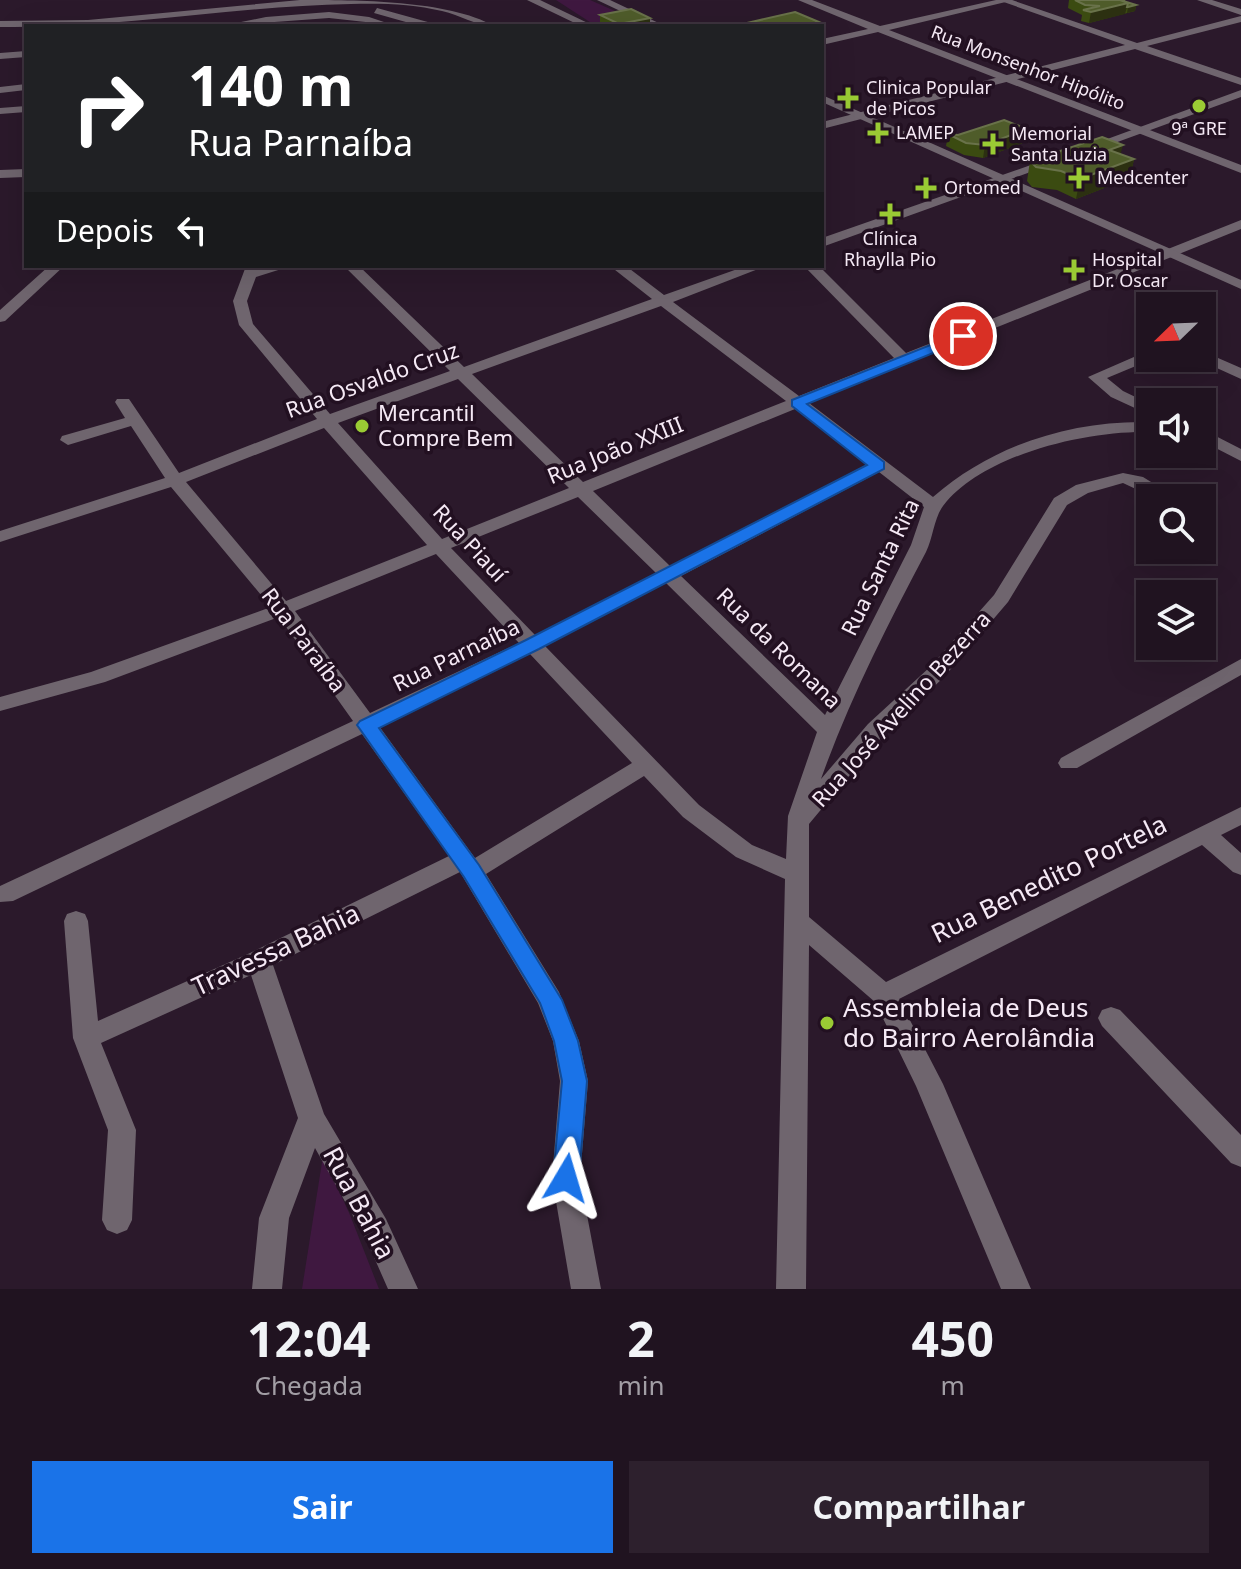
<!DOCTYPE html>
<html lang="pt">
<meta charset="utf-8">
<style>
:root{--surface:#201320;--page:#2d202d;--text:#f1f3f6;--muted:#a29ea5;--line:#3d323e;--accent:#1a73e8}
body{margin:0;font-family:"Noto Sans",sans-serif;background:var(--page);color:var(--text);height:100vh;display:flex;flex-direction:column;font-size:30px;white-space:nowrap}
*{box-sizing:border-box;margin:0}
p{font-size:26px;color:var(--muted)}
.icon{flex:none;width:44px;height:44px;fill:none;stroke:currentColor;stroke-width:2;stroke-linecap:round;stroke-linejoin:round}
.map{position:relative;height:1289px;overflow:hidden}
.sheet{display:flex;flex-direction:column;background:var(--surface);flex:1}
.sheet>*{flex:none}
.guide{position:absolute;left:24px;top:24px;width:800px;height:244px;border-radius:0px;box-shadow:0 8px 32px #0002,0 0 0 2px var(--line);background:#202124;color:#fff;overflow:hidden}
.needle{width:52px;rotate:247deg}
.tools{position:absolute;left:1136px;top:292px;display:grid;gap:16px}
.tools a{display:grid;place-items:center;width:80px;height:80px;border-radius:0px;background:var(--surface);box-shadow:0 8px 32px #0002,0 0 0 2px var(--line);font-size:40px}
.pin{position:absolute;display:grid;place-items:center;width:68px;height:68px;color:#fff;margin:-34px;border:4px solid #fff;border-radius:50%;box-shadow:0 2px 8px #0007}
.me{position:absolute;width:88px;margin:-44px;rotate:7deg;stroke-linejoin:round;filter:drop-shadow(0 0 6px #0008)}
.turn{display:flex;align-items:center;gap:28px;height:168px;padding:0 32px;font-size:36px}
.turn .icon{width:104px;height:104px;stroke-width:2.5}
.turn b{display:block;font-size:56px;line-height:68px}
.then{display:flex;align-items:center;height:76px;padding:0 32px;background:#0003;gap:16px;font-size:30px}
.eta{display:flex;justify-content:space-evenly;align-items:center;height:136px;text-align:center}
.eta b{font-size:48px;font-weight:700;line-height:56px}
.cta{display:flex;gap:16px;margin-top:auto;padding:16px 32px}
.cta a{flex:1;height:92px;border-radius:0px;background:var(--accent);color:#fff;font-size:32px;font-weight:700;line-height:92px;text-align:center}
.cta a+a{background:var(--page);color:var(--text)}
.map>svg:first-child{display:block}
.green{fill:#3f1840}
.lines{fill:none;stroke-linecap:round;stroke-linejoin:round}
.minor{fill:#6f656e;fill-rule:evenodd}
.tertiary{fill:#6f656e;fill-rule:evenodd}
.wall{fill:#3b4b11}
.shaded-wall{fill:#2c3011}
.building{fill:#4f5c2a;stroke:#69724a;stroke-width:2}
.route{fill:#1a73e8;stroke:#114b97;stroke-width:2}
.poi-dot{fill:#9acb34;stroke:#221021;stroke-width:3}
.labels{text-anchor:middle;stroke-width:7;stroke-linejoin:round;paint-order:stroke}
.far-street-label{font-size:18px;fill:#f5e9f5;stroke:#221021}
.far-poi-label{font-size:18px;fill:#f5e9f5;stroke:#221021;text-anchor:start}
.street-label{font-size:22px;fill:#f5e9f5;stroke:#221021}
.poi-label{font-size:22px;fill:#f5e9f5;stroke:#221021;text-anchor:start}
.near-street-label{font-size:26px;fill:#f5e9f5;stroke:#221021}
.near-poi-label{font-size:26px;fill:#f5e9f5;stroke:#221021;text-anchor:start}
</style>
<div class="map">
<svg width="1241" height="1289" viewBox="0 0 1241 1289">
<rect width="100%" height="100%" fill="#2b192b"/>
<path class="green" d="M556,0H590L649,26H596Z
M323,1156L350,1215L379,1289H302Z"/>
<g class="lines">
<path class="minor" d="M300,0C356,0 448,0 494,26C476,26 460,15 442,11C413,4 381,3 351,4C234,6 115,29 0,27V21L88,20Z
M998,0H1012L1137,43L1241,16V22L1147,46L1241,78V85L1135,49L822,129V122L1125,45Z
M377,8L435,24L436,26H420L374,13Z
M329,12L369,17L393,25L329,18L221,26L266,17Z
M26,51V57L0,59V53Z
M26,84V90L0,93V87Z
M1241,90V97L1090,152L1080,149Z
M26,106V112L0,114V108Z
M1048,159L1058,162L822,247V238Z
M26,169V177L0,178V170Z
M1241,220V229L809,403L933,497C993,445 1071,420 1150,422V432C1088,430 983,454 943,506C934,518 933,538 926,552C887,626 849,700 821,779L868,724L930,667L994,595L1054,498L1076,485L1123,473L1143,477L1177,498H1155L1123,483L1088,493L1067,505L1008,602L944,677L884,734L809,824V917L886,982L1241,807V825L1221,835L1241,853V875L1233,872L1202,845L899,999L943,1084L1031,1289H1001L916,1086L875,1002L809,945L806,1289H776L785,879L736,857L683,817L644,776L486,874L559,992L579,1041L588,1081L580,1178L601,1289H571L552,1178L560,1081L553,1041L538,1003L460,872L273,965L324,1114L386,1219L418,1289H388L366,1239L315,1148L289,1218L282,1289H252L259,1218L298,1118L251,975L101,1043L136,1130L132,1220L127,1230L117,1234L107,1230L102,1220L108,1130L73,1038L64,921L67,914L76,911L85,914L88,921L98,1021L250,953L449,856L362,734L13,901L0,902V886L353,721L279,617L105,682L0,711V697L91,672L271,607L171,487L0,542V531L165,478L131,426L68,445L60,440L62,436L125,418L115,402L117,399H129L179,473L317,419L239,325L233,301L246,266H291L256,277L247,301L253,324L330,414L450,371L344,266H359L464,367L652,299L610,266H626L664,295L746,266H766L673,302L799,396L894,358L804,266H819L906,353ZM661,306L786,401L583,482L472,374ZM458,379L569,488L442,539L338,423ZM795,409L868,464L670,566L593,491ZM324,428L427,545L286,601L186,482ZM879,472L924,507L911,545L825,715L681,576ZM578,497L656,573L535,635L451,548ZM436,554L519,643L370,713L295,611ZM666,583L817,732L788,816L786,859L752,845L699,805L545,646ZM530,654L632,763L475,858L379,726Z
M49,266H64L5,321L0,322V310Z
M1150,350V358H1155L1107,378L1123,391L1150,404V415L1111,397L1088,377Z
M1202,351L1241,368V379L1197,359L1202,358Z
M1202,429L1241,449V461L1202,441Z
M1241,659V675L1077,768H1061L1058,763L1061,758Z
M1111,1007L1120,1010L1241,1135V1167L1231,1163L1102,1026L1098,1018L1102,1010Z"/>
<path class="tertiary" d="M527,0H540L594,26H581Z
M597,0H610L665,26H652Z
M798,0H812L880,26L996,0H1014L889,30L1241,165V173L878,32L822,45V39L868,29Z
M1197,0H1212L1241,9V15Z
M822,95L1241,280V289L822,102Z"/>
</g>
<path class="wall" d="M1069,0H1120L1136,5L1135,11L1089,23L1081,21L1082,15L1068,8Z
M600,15L650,26H600Z
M948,134L958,135L1025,142L983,158L964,155L946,146Z
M1121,154L1134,159L1130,178L1076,199L1057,190L1032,187L1027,181L1030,161Z"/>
<path class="shaded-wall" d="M1128,3L1125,14L1089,23L1091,12Z
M1136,5L1135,11L1127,13L1128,7Z
M650,18V26H619V24Z
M819,22V26H802Z
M1027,129L1025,142L983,158L985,145Z
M1123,145L1118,164L1109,150Z
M1134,159L1130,178L1076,199L1080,179Z"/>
<path class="building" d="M1075,0H1120L1128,3L1091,12L1083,10L1100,6L1085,5Z
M1123,1L1136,5L1128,7H1127L1128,3Z
M631,9L650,18L619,24L600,15Z
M795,12L819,22L802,26H734Z
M1004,120L1027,129L985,145L966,143L948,134L958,135Z
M1102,137L1123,145L1109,150L1134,159L1080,179L1061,171L1036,167L1030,161Z"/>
<path class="route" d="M963,332L970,336L968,339L807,404L884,462V469L539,649L379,728L479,865L562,1000L578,1041L587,1081L579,1178L575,1186L566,1190L557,1186L553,1178L562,1081L554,1041L540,1003L464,877L357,725L360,721L526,640L867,465L792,406V400Z"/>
<g class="poi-dot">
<path d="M844 86h8v8h8v8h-8v8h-8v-8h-8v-8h8z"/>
<circle cx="1199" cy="106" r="8"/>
<path d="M874 121h8v8h8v8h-8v8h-8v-8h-8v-8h8z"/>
<path d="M989 132h8v8h8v8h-8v8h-8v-8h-8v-8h8z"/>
<path d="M1075 166h8v8h8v8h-8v8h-8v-8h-8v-8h8z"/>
<path d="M922 176h8v8h8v8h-8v8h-8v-8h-8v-8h8z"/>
<path d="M886 202h8v8h8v8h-8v8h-8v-8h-8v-8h8z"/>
<path d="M1070 258h8v8h8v8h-8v8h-8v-8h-8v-8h8z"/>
<circle cx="362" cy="426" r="8"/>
<circle cx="827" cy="1023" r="8"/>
</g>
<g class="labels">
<g class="far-street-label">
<text transform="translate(1028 68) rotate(21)" y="6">Rua Monsenhor Hipólito</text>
</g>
<g class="far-poi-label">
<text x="866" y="94">Clinica Popular<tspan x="866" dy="21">de Picos</tspan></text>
<text x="1199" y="135" text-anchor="middle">9ª GRE</text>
<text x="896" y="139">LAMEP</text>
<text x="1011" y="140">Memorial<tspan x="1011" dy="21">Santa Luzia</tspan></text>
<text x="1097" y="184">Medcenter</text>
<text x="944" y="194">Ortomed</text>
<text x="890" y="245" text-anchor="middle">Clínica<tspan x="890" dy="21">Rhaylla Pio</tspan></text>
<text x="1092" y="266">Hospital<tspan x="1092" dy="21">Dr. Oscar</tspan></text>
</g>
<g class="street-label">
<text transform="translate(372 380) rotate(-20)" y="8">Rua Osvaldo Cruz</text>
<text transform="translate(615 450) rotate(-22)" y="8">Rua João XXIII</text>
<text transform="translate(470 543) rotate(47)" y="8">Rua Piauí</text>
<text transform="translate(880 567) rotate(-64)" y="8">Rua Santa Rita</text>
<text transform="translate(304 640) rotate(53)" y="8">Rua Paraíba</text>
<text transform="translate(779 648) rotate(44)" y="8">Rua da Romana</text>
<text transform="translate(456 655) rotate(-26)" y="8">Rua Parnaíba</text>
<text transform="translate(901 709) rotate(-48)" y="8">Rua José Avelino Bezerra</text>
</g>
<g class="poi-label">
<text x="378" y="421">Mercantil<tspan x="378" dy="25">Compre Bem</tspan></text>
</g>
<g class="near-street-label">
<text transform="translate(1049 879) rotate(-26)" y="9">Rua Benedito Portela</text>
<text transform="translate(276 950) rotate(-25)" y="9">Travessa Bahia</text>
<text transform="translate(359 1203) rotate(62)" y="9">Rua Bahia</text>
</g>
<g class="near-poi-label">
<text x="843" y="1017">Assembleia de Deus<tspan x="843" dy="30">do Bairro Aerolândia</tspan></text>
</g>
</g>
</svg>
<div class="tools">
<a><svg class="needle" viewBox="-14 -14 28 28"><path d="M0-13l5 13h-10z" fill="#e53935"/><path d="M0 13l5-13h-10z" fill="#a29ea5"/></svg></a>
<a><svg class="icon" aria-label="sound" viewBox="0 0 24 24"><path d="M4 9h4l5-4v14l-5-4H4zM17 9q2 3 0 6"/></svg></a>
<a><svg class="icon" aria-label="search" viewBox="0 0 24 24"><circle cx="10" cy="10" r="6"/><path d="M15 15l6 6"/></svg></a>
<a><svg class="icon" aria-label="layers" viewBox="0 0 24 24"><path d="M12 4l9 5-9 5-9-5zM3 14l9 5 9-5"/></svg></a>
</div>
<div class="pin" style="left:963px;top:336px;background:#d93025"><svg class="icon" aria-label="arrive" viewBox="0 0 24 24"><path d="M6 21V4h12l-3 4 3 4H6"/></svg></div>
<svg class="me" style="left:566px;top:1178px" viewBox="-20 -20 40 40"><path d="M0-17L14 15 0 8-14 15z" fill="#1a73e8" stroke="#fff" stroke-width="4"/></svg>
<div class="guide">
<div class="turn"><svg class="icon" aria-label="right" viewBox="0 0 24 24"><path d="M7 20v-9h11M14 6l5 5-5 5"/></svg><div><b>140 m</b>Rua Parnaíba</div></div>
<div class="then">Depois<svg class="icon" aria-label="left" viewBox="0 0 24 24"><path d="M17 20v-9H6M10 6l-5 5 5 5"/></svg></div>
</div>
</div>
<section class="sheet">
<div class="eta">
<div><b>12:04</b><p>Chegada</p></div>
<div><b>2</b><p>min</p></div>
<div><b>450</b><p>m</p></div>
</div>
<div class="cta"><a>Sair</a><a>Compartilhar</a></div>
</section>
